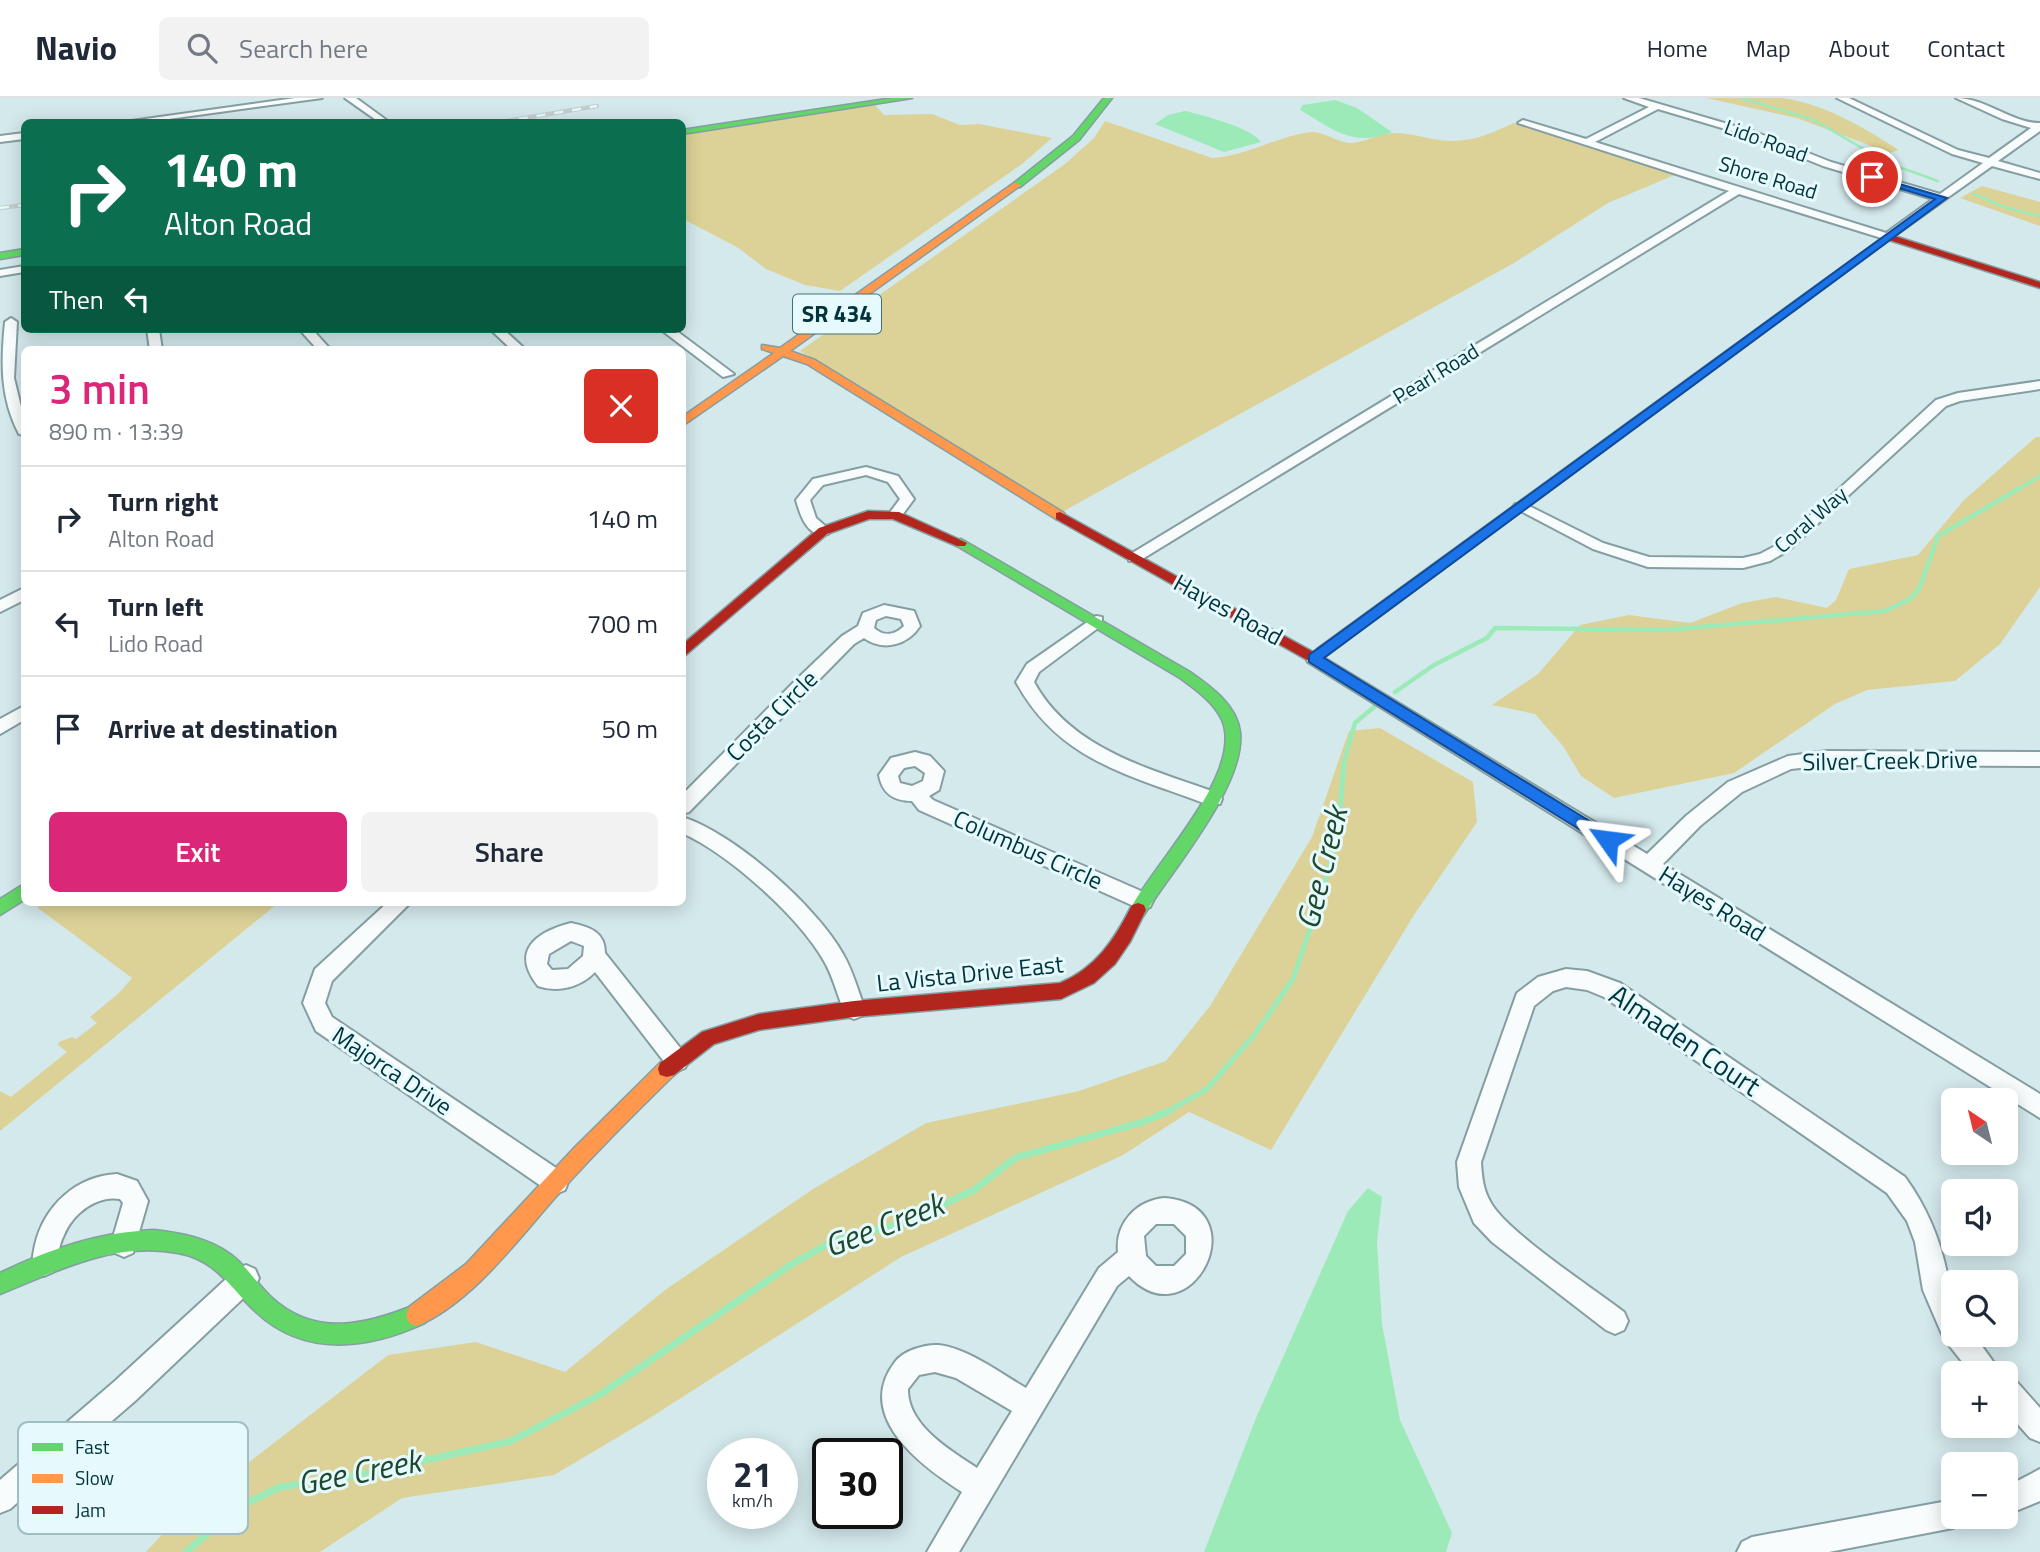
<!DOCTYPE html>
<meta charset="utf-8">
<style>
:root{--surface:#fff;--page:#f2f2f3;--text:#1f2937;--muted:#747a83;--line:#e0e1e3;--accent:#db2777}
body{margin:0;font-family:"Titillium Web",sans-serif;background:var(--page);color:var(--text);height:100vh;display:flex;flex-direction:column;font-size:26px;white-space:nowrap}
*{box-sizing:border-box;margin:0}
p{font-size:23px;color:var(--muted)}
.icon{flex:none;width:38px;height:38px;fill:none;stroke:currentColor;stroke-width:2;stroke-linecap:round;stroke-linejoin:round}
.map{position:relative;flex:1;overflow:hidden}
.drawer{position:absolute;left:21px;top:248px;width:665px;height:560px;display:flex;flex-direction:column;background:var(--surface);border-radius:10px;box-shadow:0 4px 18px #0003}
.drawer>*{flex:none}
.guide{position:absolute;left:21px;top:21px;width:665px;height:214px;border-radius:10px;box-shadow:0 4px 18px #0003;background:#0b6e4f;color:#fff;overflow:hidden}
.needle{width:46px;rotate:325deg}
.fabs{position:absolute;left:1941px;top:990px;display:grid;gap:14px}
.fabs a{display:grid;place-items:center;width:77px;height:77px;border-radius:10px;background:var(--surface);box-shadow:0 4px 18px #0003;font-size:35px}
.speed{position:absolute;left:707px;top:1340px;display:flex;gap:14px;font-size:35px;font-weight:700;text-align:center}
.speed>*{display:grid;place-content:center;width:91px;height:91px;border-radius:50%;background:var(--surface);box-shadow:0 4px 18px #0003;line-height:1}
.speed small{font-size:18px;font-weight:400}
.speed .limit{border:4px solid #111;border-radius:10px;background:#fff;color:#111}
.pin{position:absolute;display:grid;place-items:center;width:60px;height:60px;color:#fff;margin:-30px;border:4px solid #fff;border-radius:50%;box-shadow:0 2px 7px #0007}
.me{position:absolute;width:77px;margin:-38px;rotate:301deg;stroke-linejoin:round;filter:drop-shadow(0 0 5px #0008)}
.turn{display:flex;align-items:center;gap:24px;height:147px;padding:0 28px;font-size:32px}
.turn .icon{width:91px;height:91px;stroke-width:2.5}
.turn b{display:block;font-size:49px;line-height:60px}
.then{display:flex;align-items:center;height:66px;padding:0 28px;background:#0003;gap:14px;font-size:26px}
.round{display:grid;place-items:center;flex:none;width:74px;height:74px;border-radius:10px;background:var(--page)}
.headline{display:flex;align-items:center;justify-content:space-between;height:119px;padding:0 28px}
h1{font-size:42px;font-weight:600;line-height:52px;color:var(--accent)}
.action{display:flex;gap:14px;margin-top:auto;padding:14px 28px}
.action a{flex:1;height:80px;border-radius:10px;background:var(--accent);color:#fff;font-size:28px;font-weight:600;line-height:80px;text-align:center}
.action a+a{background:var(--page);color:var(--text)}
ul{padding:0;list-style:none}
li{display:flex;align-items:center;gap:21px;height:105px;padding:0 28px;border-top:2px solid var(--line)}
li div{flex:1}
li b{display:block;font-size:26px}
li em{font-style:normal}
header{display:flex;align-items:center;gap:42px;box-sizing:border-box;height:98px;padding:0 35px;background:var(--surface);border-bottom:2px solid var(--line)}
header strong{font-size:33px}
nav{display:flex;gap:38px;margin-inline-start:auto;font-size:24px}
.search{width:490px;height:63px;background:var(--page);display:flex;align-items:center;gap:18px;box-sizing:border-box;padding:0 24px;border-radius:10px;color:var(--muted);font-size:26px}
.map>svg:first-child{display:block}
.green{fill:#dcd297}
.water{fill:#9ceab8}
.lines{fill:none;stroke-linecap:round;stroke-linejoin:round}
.stream-far4{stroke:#9ceab8;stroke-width:2.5}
.stream-far3{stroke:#9ceab8;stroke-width:3.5}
.stream-far2{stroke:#9ceab8;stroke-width:4.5}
.stream-far1{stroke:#9ceab8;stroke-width:5}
.stream{stroke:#9ceab8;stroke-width:7}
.street-casing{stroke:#849ea2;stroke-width:4}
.fast-casing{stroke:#849ea2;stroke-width:3}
.slow-casing{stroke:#849ea2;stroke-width:3}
.jam-casing{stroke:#849ea2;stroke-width:3}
.street{fill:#f9fcfc;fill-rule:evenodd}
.fast{fill:#63d668;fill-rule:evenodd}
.slow{fill:#ff974d;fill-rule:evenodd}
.jam{fill:#b3261e;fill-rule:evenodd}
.rail-casing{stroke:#c5cecf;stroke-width:4.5}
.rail{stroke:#e6f9fd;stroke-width:2.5;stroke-dasharray:9;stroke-linecap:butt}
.route{fill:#1a73e8;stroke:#114b97;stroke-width:2}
.labels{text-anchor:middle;stroke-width:6;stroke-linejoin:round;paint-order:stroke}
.far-street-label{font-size:21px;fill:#00343c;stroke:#e6f9fd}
.shield{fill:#e6f9fd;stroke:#456f76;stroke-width:2}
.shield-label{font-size:23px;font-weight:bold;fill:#00343c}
.street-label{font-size:24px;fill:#00343c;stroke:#e6f9fd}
.near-street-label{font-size:28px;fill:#00343c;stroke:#e6f9fd}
.near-water-label{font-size:32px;font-style:italic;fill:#1e482b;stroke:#e6f9fd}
.key{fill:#e6f9fd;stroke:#a1bec3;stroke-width:2}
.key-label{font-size:19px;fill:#00343c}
</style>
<header>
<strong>Navio</strong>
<div class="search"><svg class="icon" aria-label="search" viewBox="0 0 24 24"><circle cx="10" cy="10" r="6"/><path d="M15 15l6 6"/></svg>Search here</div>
<nav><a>Home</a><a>Map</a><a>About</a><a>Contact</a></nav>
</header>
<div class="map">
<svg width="2040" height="1454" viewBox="0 0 2040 1454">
<rect width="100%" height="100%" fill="#d4e9ec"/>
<path class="green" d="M1706,0C1731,0 1757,0 1782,0C1825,6 1863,29 1899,52L1890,55L1797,20Z
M875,7L884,17L932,16L960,27L979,26L1052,40L1022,66L840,193L805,187L766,171L737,149L683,121L682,35Z
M1105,23L1212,60C1247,58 1277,38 1311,34C1324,33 1337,45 1352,45C1366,44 1380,35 1394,35C1414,35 1433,43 1452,43C1475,43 1494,34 1514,25L1677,76L1608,105L1514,165L1062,414L800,253L1065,66L1094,40Z
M1982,88L2040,104V128L1960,100Z
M2036,339H2040V489L2000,546L1955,583L1867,592L1835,606L1734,675L1614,700L1581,678L1563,648L1535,616L1492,607L1538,576L1580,527L1629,517L1690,525L1742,505L1776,499L1827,510L1836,502L1849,471L1918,457L1964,402Z
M1380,630L1473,684L1477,724L1414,817L1271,1052L1189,1014L1123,1057L901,1159L645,1323L554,1377L402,1400L320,1454H146L178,1419L388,1257L476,1244L565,1274L665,1192L813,1091L926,1025L1079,993L1166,963L1210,908L1312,739L1349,633Z
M38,805H278L0,1033V993L11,999L67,954L58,947L59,944L72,939L76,941L97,925L90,919L120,894L132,880L38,810Z"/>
<path class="water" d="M1335,2L1357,10L1392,34C1352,50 1333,31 1300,12L1303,7Z
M1185,13C1203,17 1252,30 1261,44L1224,54L1155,26L1168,17Z
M1368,1090L1382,1099L1377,1144L1382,1226L1400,1322L1452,1435L1446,1454H1204L1256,1320L1348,1113Z"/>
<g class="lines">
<path class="stream-far4" d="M1741,0L1812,21L1888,65L1938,83
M1974,96L2004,109L2040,118"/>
<path class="stream-far3" d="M2017,392L2040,378"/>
<path class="stream-far2" d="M1395,594L1434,567L1487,540L1495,530L1664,532L1885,513L1910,501L1919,491L1938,438L2020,390
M1343,667L1355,625L1374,609"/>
<path class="stream-far1" d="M1165,1015L1207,991L1255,936L1293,881L1323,792L1338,733L1344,665"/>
<path class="stream" d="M186,1454L239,1409L280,1389L355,1378L511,1343L601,1296L792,1166L833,1143L904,1125L974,1092L1015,1060L1143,1024L1169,1013"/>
<defs>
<path id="street" d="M295,0H322L147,24H124Z
M345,0H356L389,24H379Z
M1624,0H1639L1755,34L1831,64L1940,96L1983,65L1952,56L1837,0H1849L1958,52L1989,60L2031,30L2002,21L1956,0C1986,0 2011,25 2040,25V33L1998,63L2040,75V81L1992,68L1888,142L1739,96L1139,463H1129V457L1729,93L1518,25L1523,22L1586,41L1649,9ZM1658,11L1749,38L1823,68L1933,101L1886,135L1595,44Z
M24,35V41L0,44V38Z
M24,168V174L0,178V172Z
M11,220L17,224L14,280L24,321V337L19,336C0,300 1,264 5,224Z
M147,231H159L162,252H150Z
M299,231H312L331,252H318Z
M490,231H503L526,252H512Z
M660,231H674L734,276L723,279Z
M2040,283V291L1960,303L1946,308L1789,452L1770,463L1743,470L1648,469L1593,451L1513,409L1515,406H1525L1603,445L1649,459L1743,460L1760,456L1779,446L1936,302L1958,295Z
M866,369L898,378L914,401L900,420H890L888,417L900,401L888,384L866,377L823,387L810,402L816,420L831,433L828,436C808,441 800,417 796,402L813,381Z
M24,490V502L0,514V502Z
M884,507L914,513L920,528C908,547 883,554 864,540L854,546L689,714L682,716V697L795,583L842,538L858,528L863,515ZM886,518L901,521L904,528C895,537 884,539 874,530L876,522Z
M1096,518L1102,519V527L1039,574L1034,584C1071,652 1151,671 1220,696L1222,701L1220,706H1206C1128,676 1059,663 1016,584L1027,566Z
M1314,554L1647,756L1686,718L1728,684L1788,658L1827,653L2040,654V668L1827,667L1791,671L1742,694L1700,728L1663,766L2040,996V1020L1308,564L1306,560Z
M24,608V622L0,636V621Z
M915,654L930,658L944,673L939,692L929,698L933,702L1150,797L1153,803L1150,809L1143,811L1136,809L919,712L912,703C893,703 882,695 879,677L891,660ZM915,668L925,675L923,683L912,688L900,685L898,678L904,670Z
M682,719C734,735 817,809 843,856C853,873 858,893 865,911L862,918L854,921L846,918C838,900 834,880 824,863C799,819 729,756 682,735Z
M387,805H410L332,883L325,905L332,919L565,1076L568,1084L565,1092L556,1096L547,1092L316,933L303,905L315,871Z
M571,825C590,829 605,834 605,855L685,956L688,963L685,970L677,973L669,970L595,874C581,889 558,895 538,888C510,853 536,834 571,825ZM571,843L584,848L583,858L568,871L552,872L547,866L549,856Z
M1566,871L1587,873L1620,885L1905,1079C1939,1126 1953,1179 1953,1237H1974L2002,1276H1972L1944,1241L1923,1192L1915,1144L1907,1123L1887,1095L1604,899L1587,892L1566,889L1553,893L1534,908L1481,1064C1482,1079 1483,1092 1491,1105C1507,1134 1594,1191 1624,1214L1628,1223L1624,1232L1615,1236L1606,1232L1492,1144L1474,1125L1459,1089L1457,1064L1517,895L1538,879Z
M117,1076L137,1083L148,1103L133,1155L124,1159L115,1155L111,1146L123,1105L120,1101C97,1097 73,1115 64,1137C58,1148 58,1162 53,1174L44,1178L35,1174C31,1164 33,1158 35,1147C44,1108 76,1078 117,1076Z
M1165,1100C1259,1108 1192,1244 1129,1178L1117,1188L959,1454H927L962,1394C920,1367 854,1318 895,1264C903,1253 924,1246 939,1247C969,1251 1000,1275 1026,1290L1099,1170L1118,1154C1115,1125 1137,1102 1165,1100ZM1156,1126H1174L1186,1138V1156L1174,1168H1156L1146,1158L1144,1138ZM935,1274L956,1280L1012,1313L977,1370C950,1352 907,1327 908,1291L919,1277Z
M246,1167L255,1171L259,1180L255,1189L135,1303L10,1411L0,1415V1382L115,1283L237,1171Z
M2006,1279L2016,1283L2040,1310V1344L2030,1340L2006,1313Z
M2040,1371V1403L2006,1417V1389Z
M1953,1402V1419H1966L1963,1426L1953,1430L1829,1454H1737L1742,1444L1752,1439Z"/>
<path id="fast" d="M893,0H912L682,36V32Z
M1104,0H1112L1079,42L1020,89H1014V85L1073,38Z
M24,151V157L0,161V155Z
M1787,209L1795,211L1327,557H1317L1315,554L1317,551Z
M961,441L1190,574C1210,588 1237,607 1240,634C1246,687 1172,772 1144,817L1138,819L1132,817L1130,812C1153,766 1245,675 1222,622C1214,604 1196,592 1180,580L957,448V442Z
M24,786V802L0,817V801Z
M154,1132C181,1135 208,1140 230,1156C247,1168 256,1185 271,1199C315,1240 367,1227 417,1206L425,1209L428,1217L425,1225C369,1251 305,1260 256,1214C230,1190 217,1162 178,1155C114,1143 57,1173 0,1196V1175C50,1151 99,1134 154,1132Z"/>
<path id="slow" d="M1014,85L1021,87L790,253L815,262L1064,415V421H1056L807,266L783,258L682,328V319L774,255L762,251V247L780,250Z
M667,963L674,965L676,971L674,977C635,1015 597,1053 561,1093C521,1137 474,1204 417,1228L409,1225L406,1217L409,1209L466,1166L575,1049L660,965Z"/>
<path id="jam" d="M1888,136L2040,184V190L1889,142L1793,213H1787V209Z
M868,413L899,414L967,445L965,448H957L893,421H869L827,436L682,560V547L819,430Z
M1060,414L1313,554L1322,549L1329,554L1319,563H1309L1056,421V415Z
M1138,805L1144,807L1146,812L1130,844L1115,866L1094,885L1061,901L854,919L759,932L714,946L674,977L667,979L660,977L658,971L660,965L702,934L759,916L854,903L1060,885C1096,870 1115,841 1132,807Z"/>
</defs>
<use href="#street" class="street-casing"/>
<use href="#fast" class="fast-casing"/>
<use href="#slow" class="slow-casing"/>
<use href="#jam" class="jam-casing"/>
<use href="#street" class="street"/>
<use href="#fast" class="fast"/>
<use href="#slow" class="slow"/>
<use href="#jam" class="jam"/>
<defs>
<path id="rail" d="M501,24L597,8
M0,110L24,107"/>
</defs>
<use href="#rail" class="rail-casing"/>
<use href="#rail" class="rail"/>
</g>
<path class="route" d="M1869,77L1947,100L1324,560L1614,738V746H1603L1309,564V557L1935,101L1869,81Z"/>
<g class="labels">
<g class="far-street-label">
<text transform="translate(1766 43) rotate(20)" y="7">Lido Road</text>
<text transform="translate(1768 80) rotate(17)" y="7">Shore Road</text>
<text transform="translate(1436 276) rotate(-31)" y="7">Pearl Road</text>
<text transform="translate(1811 422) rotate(-41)" y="7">Coral Way</text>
</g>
<rect class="shield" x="793" y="196.5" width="88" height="39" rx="5"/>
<g class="shield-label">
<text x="837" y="224">SR 434</text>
</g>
<g class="street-label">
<text transform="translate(1228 512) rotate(29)" y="8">Hayes Road</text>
<text transform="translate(772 618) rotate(-45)" y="8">Costa Circle</text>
<text transform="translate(1890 663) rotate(-1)" y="8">Silver Creek Drive</text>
<text transform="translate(1028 752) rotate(24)" y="8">Columbus Circle</text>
<text transform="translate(1712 806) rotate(32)" y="8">Hayes Road</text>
<text transform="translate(970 876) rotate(-6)" y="8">La Vista Drive East</text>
<text transform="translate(392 973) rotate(34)" y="8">Majorca Drive</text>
</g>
<g class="near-street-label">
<text transform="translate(1685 942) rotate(34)" y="10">Almaden Court</text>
</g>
<g class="near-water-label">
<text transform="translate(1322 770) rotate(-76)" y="11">Gee Creek</text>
<text transform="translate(884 1127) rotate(-21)" y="11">Gee Creek</text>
<text transform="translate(359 1374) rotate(-11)" y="11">Gee Creek</text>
</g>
</g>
<rect x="18" y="1324" width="230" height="112" rx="10" class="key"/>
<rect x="32" y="1345" width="31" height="8" fill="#63d668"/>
<rect x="32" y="1376" width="31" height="9" fill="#ff974d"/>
<rect x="32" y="1408" width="31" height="8" fill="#b3261e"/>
<g class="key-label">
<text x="75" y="1356">Fast</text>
<text x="75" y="1387">Slow</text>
<text x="75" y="1419">Jam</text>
</g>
</svg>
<div class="fabs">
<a><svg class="needle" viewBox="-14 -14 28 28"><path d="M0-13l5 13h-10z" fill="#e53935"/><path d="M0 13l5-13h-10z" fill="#747a83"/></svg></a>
<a><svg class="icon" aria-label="sound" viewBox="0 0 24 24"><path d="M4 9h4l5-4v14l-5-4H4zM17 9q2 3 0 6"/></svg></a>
<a><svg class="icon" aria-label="search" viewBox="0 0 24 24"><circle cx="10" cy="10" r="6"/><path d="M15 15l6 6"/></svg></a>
<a>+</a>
<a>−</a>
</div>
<div class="speed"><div>21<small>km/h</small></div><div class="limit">30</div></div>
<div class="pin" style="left:1872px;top:79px;background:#d93025"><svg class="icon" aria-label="arrive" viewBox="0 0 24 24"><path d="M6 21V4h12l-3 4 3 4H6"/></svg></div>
<svg class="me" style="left:1608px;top:742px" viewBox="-20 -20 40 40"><path d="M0-17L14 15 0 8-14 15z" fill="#1a73e8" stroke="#fff" stroke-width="4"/></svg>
<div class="guide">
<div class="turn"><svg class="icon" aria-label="right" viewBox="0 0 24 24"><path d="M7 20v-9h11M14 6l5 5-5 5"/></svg><div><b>140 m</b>Alton Road</div></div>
<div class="then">Then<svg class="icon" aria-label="left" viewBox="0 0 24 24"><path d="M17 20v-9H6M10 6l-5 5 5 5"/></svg></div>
</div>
<section class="drawer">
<div class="headline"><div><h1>3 min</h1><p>890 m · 13:39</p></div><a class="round" style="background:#d93025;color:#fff"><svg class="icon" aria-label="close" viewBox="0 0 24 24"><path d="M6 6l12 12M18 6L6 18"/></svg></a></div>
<ul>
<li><svg class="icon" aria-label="right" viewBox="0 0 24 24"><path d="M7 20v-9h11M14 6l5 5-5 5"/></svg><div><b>Turn right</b><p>Alton Road</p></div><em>140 m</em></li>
<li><svg class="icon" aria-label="left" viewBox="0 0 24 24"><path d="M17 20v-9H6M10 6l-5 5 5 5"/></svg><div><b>Turn left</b><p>Lido Road</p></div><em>700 m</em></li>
<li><svg class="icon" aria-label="arrive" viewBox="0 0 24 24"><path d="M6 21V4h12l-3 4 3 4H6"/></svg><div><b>Arrive at destination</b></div><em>50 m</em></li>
</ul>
<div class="action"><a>Exit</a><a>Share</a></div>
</section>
</div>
